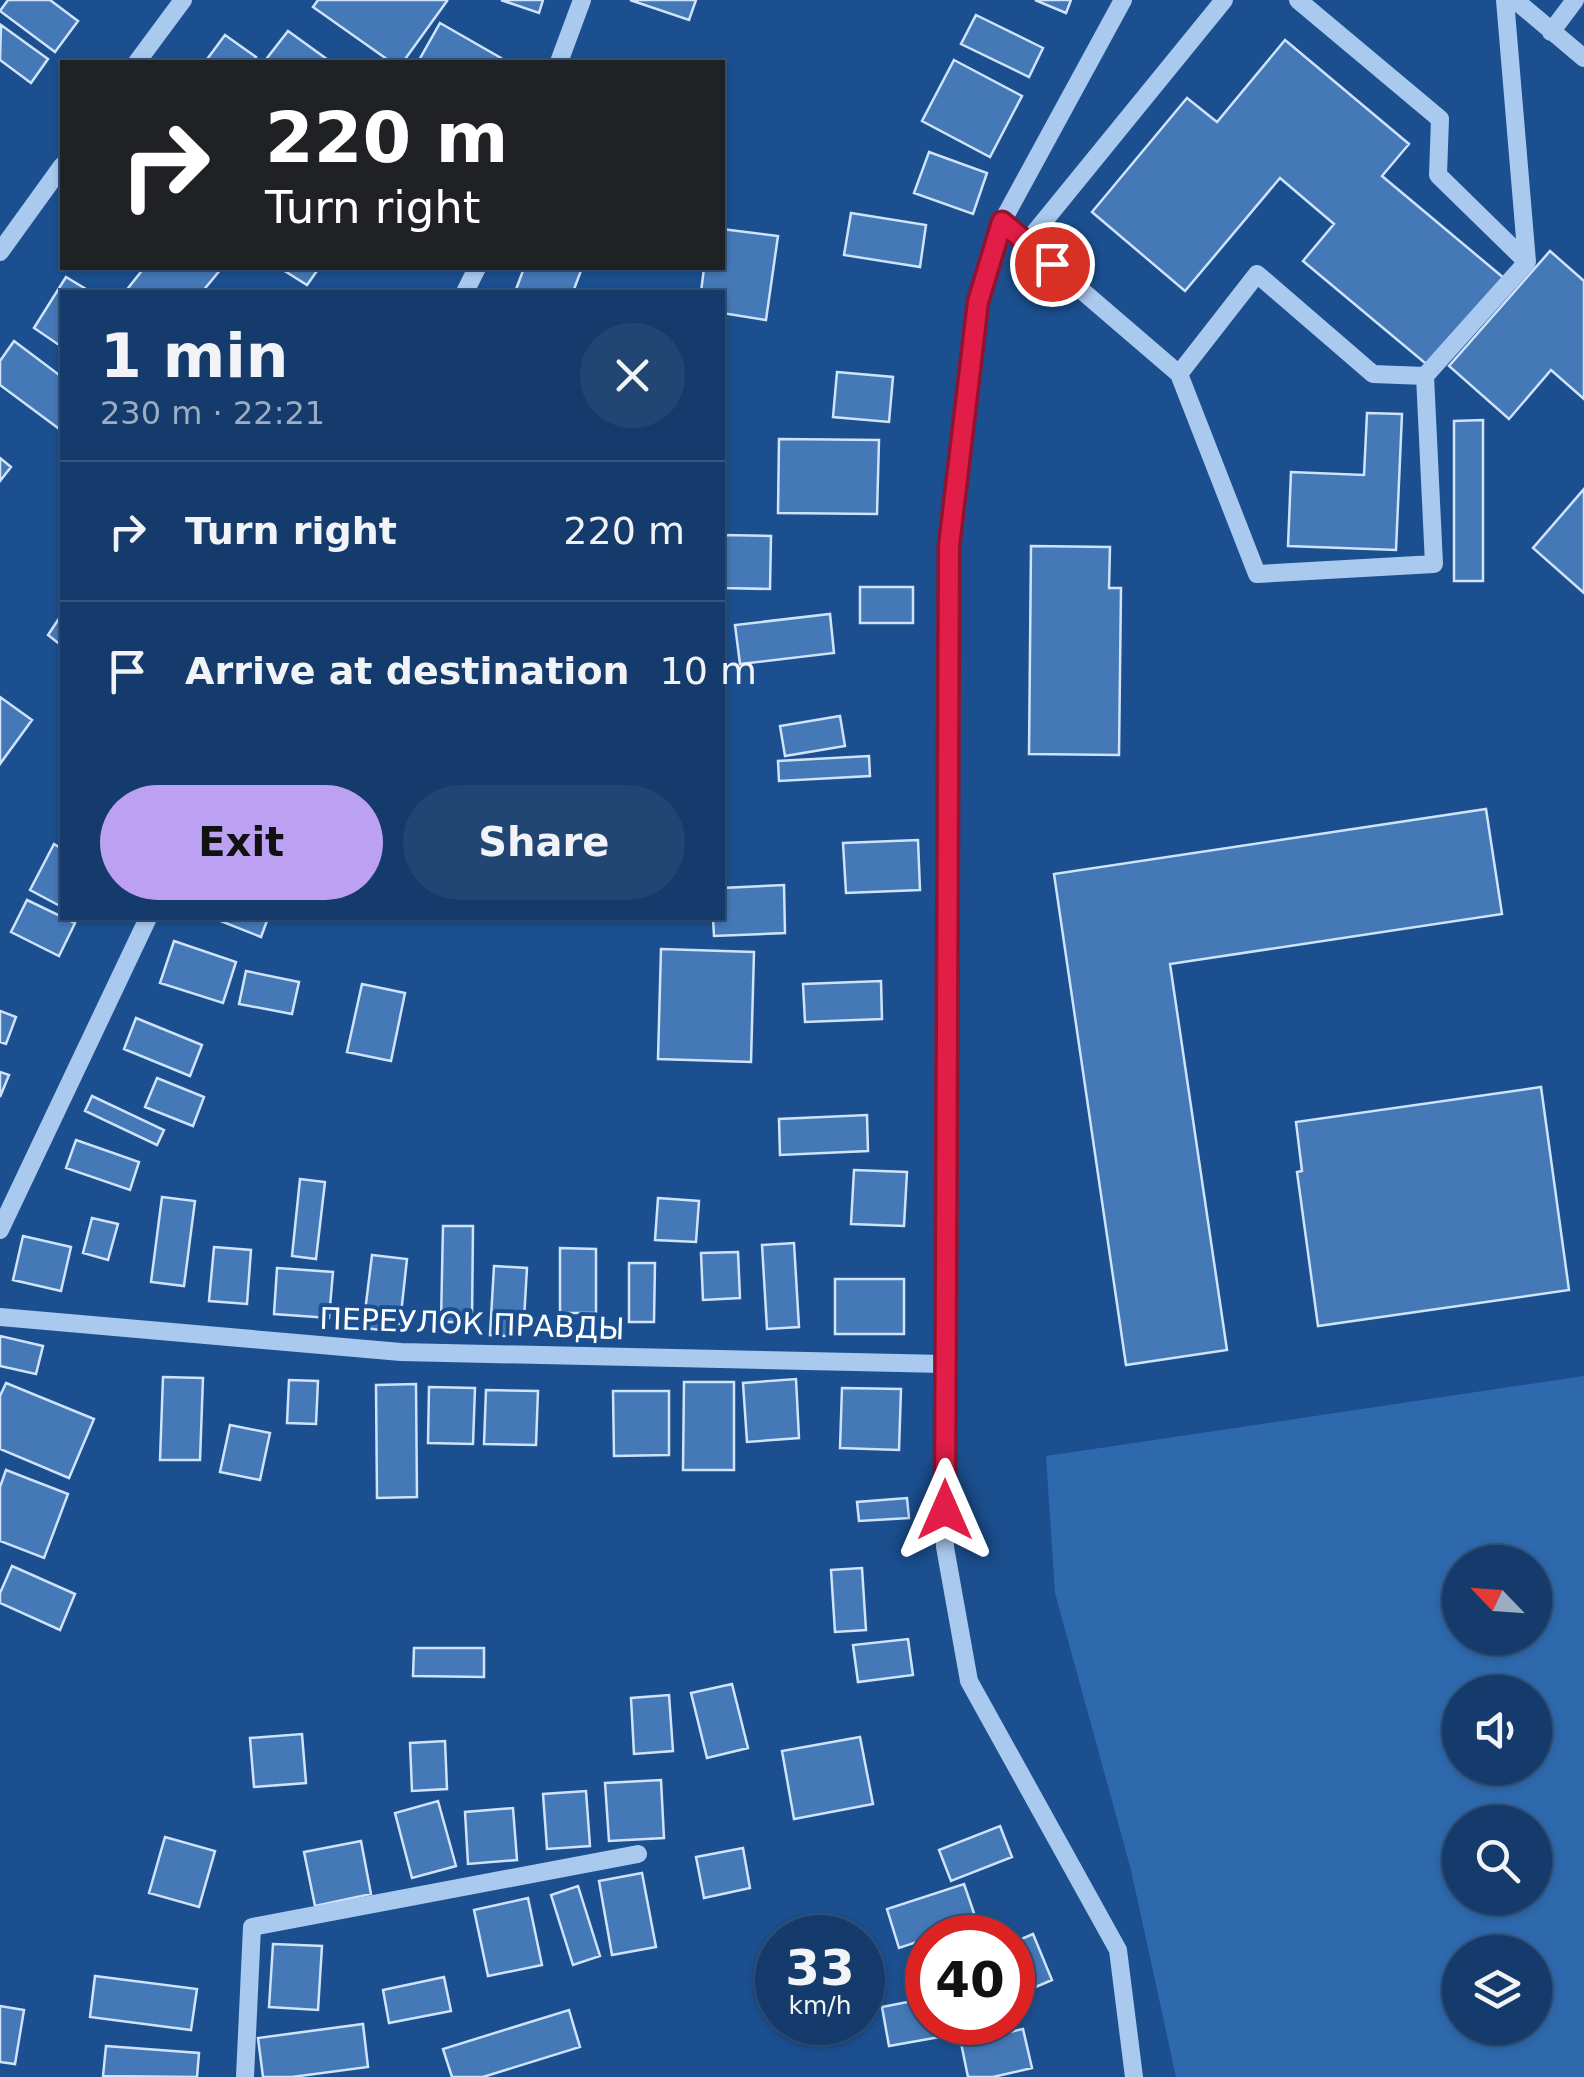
<!DOCTYPE html>
<meta charset="utf-8">
<style>
:root{--surface:#143b6b;--page:#214673;--text:#f1f3f6;--muted:#9dadc1;--line:#33557e;--accent:#bca0f2}
body{margin:0;font-family:"DejaVu Sans",sans-serif;background:var(--page);color:var(--text);height:100vh;display:flex;flex-direction:column;font-size:38px;white-space:nowrap}
*{box-sizing:border-box;margin:0}
p{font-size:32px;color:var(--muted)}
.icon{flex:none;width:55px;height:55px;fill:none;stroke:currentColor;stroke-width:2;stroke-linecap:round;stroke-linejoin:round}
.map{position:relative;flex:1;overflow:hidden}
.panel{position:absolute;left:60px;top:290px;width:665px;height:630px;display:flex;flex-direction:column;background:var(--surface);border-radius:0px;box-shadow:0 2px 8px #0004,0 0 0 2px var(--line)}
.panel>*{flex:none}
.top-card{position:absolute;left:60px;top:60px;width:665px;height:210px;border-radius:0px;box-shadow:0 2px 8px #0004,0 0 0 2px var(--line);background:#202124;color:#fff;overflow:hidden}
.needle{width:65px;rotate:295deg}
.fabs{position:absolute;left:1442px;top:1545px;display:grid;gap:20px}
.fabs a{display:grid;place-items:center;width:110px;height:110px;border-radius:50%;background:var(--surface);box-shadow:0 2px 8px #0004,0 0 0 2px var(--line);font-size:50px}
.speed{position:absolute;left:755px;top:1915px;display:flex;gap:20px;font-size:50px;font-weight:700;text-align:center}
.speed>*{display:grid;place-content:center;width:130px;height:130px;border-radius:50%;background:var(--surface);box-shadow:0 2px 8px #0004,0 0 0 2px var(--line);line-height:1}
.speed small{font-size:25px;font-weight:400}
.speed .limit{border:15px solid #d22;background:#fff;color:#111}
.pin{position:absolute;display:grid;place-items:center;width:85px;height:85px;color:#fff;margin:-42px;border:5px solid #fff;border-radius:50%;box-shadow:0 2px 10px #0007}
.me{position:absolute;width:110px;margin:-55px;rotate:0deg;stroke-linejoin:round;filter:drop-shadow(0 0 8px #0008)}
.turn{display:flex;align-items:center;gap:35px;height:210px;padding:0 40px;font-size:45px}
.turn .icon{width:130px;height:130px;stroke-width:2.5}
.turn b{display:block;font-size:70px;line-height:85px}
.round{display:grid;place-items:center;flex:none;width:105px;height:105px;border-radius:52px;background:var(--page)}
.summary{display:flex;align-items:center;justify-content:space-between;height:170px;padding:0 40px}
h1{font-size:60px;font-weight:600;line-height:75px}
.button{display:flex;gap:20px;margin-top:auto;padding:20px 40px}
.button a{flex:1;height:115px;border-radius:60px;background:var(--accent);color:#111;font-size:40px;font-weight:600;line-height:115px;text-align:center}
.button a+a{background:var(--page);color:var(--text)}
ul{padding:0;list-style:none}
li{display:flex;align-items:center;gap:30px;height:140px;padding:0 40px;border-top:2px solid var(--line)}
li div{flex:1}
li b{display:block;font-size:38px}
li em{font-style:normal}
.map>svg:first-child{display:block}
.green{fill:#2e69ad;fill-rule:evenodd}
.building{fill:#4478b7;stroke:#cfe3fa;stroke-width:2.5}
.lines{fill:none;stroke-linecap:round;stroke-linejoin:round}
.minor{stroke:#a9c9ee;stroke-width:18}
.route-casing{stroke:#92132f;stroke-width:25}
.route{stroke:#e11d48;stroke-width:18}
.labels{text-anchor:middle;stroke-width:8;stroke-linejoin:round;paint-order:stroke}
.street-label{font-size:30px;fill:#fff;stroke:#1b4f8f}
</style>
<div class="map">
<svg width="1584" height="2077" viewBox="0 0 1584 2077">
<rect width="100%" height="100%" fill="#1b4f8f"/>
<path class="green" d="M1584,1376V2077H1176L1131,1870L1055,1593L1046,1456ZM1460,1562H1535V1638H1460ZM1535,1692V1768H1460V1692ZM1535,1822V1898H1460V1822ZM1460,1952H1535V2028H1460Z"/>
<path class="building" d="M8,0H50L78,21L55,52L0,11Z
M318,0H445L447,1L403,62H391L313,7Z
M501,0H543L539,13Z
M630,0H696L689,20Z
M1035,0H1071L1066,13Z
M976,15L1043,48L1029,77L961,44Z
M440,23L501,58L499,62H418Z
M1,25L48,59L31,83L0,60Z
M288,31L331,62H264Z
M225,35L256,57L252,62H205Z
M1285,40L1409,144L1382,176L1505,279L1431,368L1303,261L1334,224L1280,178L1185,291L1092,212L1187,98L1217,122Z
M954,60L1022,96L990,157L922,121Z
M929,152L987,173L973,214L914,193Z
M851,213L926,225L920,267L844,255Z
M722,229L778,236L766,320L722,313V292H701L704,268H722Z
M1550,251L1584,281V399L1551,370L1509,419L1449,366Z
M144,268H219L221,269L202,292H125Z
M280,268H319L307,285Z
M524,268H582L573,292H515Z
M66,277L91,292H62V347L34,328Z
M14,341L62,377V431L0,385V361Z
M837,372L893,377L889,422L833,417Z
M1367,413L1402,414L1396,550L1288,546L1291,472L1364,475Z
M1483,420V581H1454V421Z
M779,439L879,440L877,514L778,513Z
M0,458L11,467L0,481Z
M1584,489V593L1533,548Z
M722,535L771,536L770,589L722,588Z
M1031,546L1110,547L1109,588H1121L1119,755L1029,754Z
M860,587H913V623H860Z
M62,614V646L48,635Z
M830,614L834,653L740,664L735,625Z
M0,697L32,720L0,764Z
M840,716L845,746L785,756L780,726Z
M869,756L870,776L779,781L778,761Z
M1486,809L1502,914L1170,964L1227,1350L1126,1365L1054,874Z
M918,840L920,890L846,893L843,843Z
M54,844L62,849V907L30,890Z
M784,885L785,933L714,936L713,918H722V888Z
M27,900L75,923L59,956L11,932Z
M213,918H268L261,937Z
M174,941L236,962L223,1003L160,983Z
M661,949L754,952L751,1062L658,1059Z
M246,971L299,982L292,1014L239,1004Z
M881,981L882,1019L805,1022L803,984Z
M362,984L405,993L391,1061L347,1052Z
M0,1011L16,1017L6,1044L0,1042Z
M136,1018L202,1045L190,1076L124,1049Z
M0,1072L9,1075L0,1097Z
M157,1078L204,1097L193,1126L145,1107Z
M1541,1087L1569,1290L1318,1326L1297,1172L1302,1171L1296,1122Z
M92,1096L164,1130L157,1145L85,1111Z
M867,1115L868,1151L780,1155L779,1119Z
M76,1140L139,1162L130,1190L66,1168Z
M854,1170L907,1172L904,1226L851,1224Z
M300,1179L325,1182L316,1259L292,1256Z
M162,1197L195,1201L184,1286L151,1282Z
M658,1198L699,1201L696,1242L655,1240Z
M92,1218L118,1224L108,1260L83,1253Z
M443,1226H473L472,1322H441Z
M23,1236L71,1247L61,1291L13,1280Z
M794,1243L799,1327L767,1329L762,1245Z
M214,1247L251,1250L247,1304L209,1301Z
M560,1248L596,1249V1313H560Z
M738,1252L740,1298L703,1300L701,1253Z
M372,1255L407,1259L399,1332L363,1328Z
M629,1263H655L654,1322H629Z
M494,1266L527,1268L523,1337L490,1335Z
M277,1268L333,1272L329,1318L274,1314Z
M835,1279H904V1334H835Z
M0,1336L43,1346L36,1374L0,1366Z
M163,1377L203,1378L200,1460H160Z
M796,1379L799,1438L747,1442L743,1383Z
M289,1380L318,1381L316,1424L287,1423Z
M684,1382H734V1470H683Z
M6,1383L94,1419L69,1478L0,1449V1396Z
M416,1384L417,1497L377,1498L376,1385Z
M429,1387L475,1388L473,1444L428,1443Z
M842,1388L901,1389L899,1450L840,1448Z
M486,1390L538,1391L536,1445L484,1444Z
M613,1391H669V1455L614,1456Z
M230,1425L270,1433L260,1480L220,1472Z
M6,1470L68,1494L44,1558L0,1541V1487Z
M907,1498L909,1518L859,1521L857,1502Z
M12,1566L75,1594L60,1630L0,1603V1593Z
M862,1568L866,1630L835,1632L831,1570Z
M908,1639L913,1675L858,1682L853,1645Z
M414,1648H484V1677L413,1676Z
M732,1684L748,1748L707,1758L691,1693Z
M669,1695L673,1751L634,1754L631,1698Z
M302,1734L306,1783L254,1787L250,1738Z
M860,1737L873,1804L794,1819L782,1751Z
M445,1741L447,1789L412,1791L410,1743Z
M661,1780L664,1838L609,1841L605,1783Z
M586,1791L590,1846L547,1849L543,1794Z
M438,1801L456,1866L412,1878L395,1813Z
M513,1808L517,1860L468,1864L465,1812Z
M1000,1826L1012,1857L951,1881L939,1850Z
M165,1837L215,1851L199,1907L149,1893Z
M361,1841L371,1894L315,1906L304,1852Z
M743,1848L750,1888L704,1898L696,1857Z
M642,1873L656,1947L612,1955L599,1881Z
M964,1884L977,1922L899,1948L887,1909Z
M578,1886L600,1956L573,1965L551,1895Z
M528,1898L542,1965L488,1976L474,1910Z
M1033,1934L1052,1980L1012,1997V1943Z
M273,1944L322,1946L318,2010L269,2007Z
M95,1976L197,1989L191,2030L90,2017Z
M444,1977L451,2011L389,2023L383,1990Z
M928,1998V2022H948L951,2035L889,2046L882,2007Z
M0,2006L24,2010L15,2064L0,2062Z
M569,2010L580,2047L483,2077H452L443,2049Z
M363,2024L368,2067L292,2077H263L258,2038Z
M1023,2029L1032,2068L993,2077H968L961,2043Z
M106,2046L199,2053L197,2077L103,2076Z"/>
<g class="lines">
<path class="minor" d="M1123,0L1002,222L979,303L949,546L944,1364L945,1547L969,1681L1118,1950L1134,2077
M1298,0L1440,119L1438,175L1527,262
M1515,0L1584,58
M1551,32L1575,0
M137,62L183,0
M559,62L582,0
M1002,222L1179,374L1257,274L1373,374L1425,376L1434,564L1257,574L1179,374
M1027,242L1224,0
M0,252L62,166
M465,292L477,268
M1425,376L1527,262L1505,0
M0,1230L148,918
M0,1317L401,1352L944,1364
M245,2077L252,1927L638,1854"/>
</g>
<g class="lines">
<defs>
<path id="route" d="M945,1510L949,546L978,302L1002,222L1052,264"/>
</defs>
<use href="#route" class="route-casing"/>
<use href="#route" class="route"/>
</g>
<g class="labels">
<g class="street-label">
<text transform="translate(472 1324) rotate(2)" y="10">ПЕРЕУЛОК ПРАВДЫ</text>
</g>
</g>
</svg>
<div class="fabs">
<a><svg class="needle" viewBox="-14 -14 28 28"><path d="M0-13l5 13h-10z" fill="#e53935"/><path d="M0 13l5-13h-10z" fill="#9dadc1"/></svg></a>
<a><svg class="icon" aria-label="sound" viewBox="0 0 24 24"><path d="M4 9h4l5-4v14l-5-4H4zM17 9q2 3 0 6"/></svg></a>
<a><svg class="icon" aria-label="search" viewBox="0 0 24 24"><circle cx="10" cy="10" r="6"/><path d="M15 15l6 6"/></svg></a>
<a><svg class="icon" aria-label="layers" viewBox="0 0 24 24"><path d="M12 4l9 5-9 5-9-5zM3 14l9 5 9-5"/></svg></a>
</div>
<div class="speed"><div>33<small>km/h</small></div><div class="limit">40</div></div>
<div class="pin" style="left:1052px;top:264px;background:#d93025"><svg class="icon" aria-label="arrive" viewBox="0 0 24 24"><path d="M6 21V4h12l-3 4 3 4H6"/></svg></div>
<svg class="me" style="left:945px;top:1510px" viewBox="-20 -20 40 40"><path d="M0-17L14 15 0 8-14 15z" fill="#e11d48" stroke="#fff" stroke-width="4"/></svg>
<div class="top-card">
<div class="turn"><svg class="icon" aria-label="right" viewBox="0 0 24 24"><path d="M7 20v-9h11M14 6l5 5-5 5"/></svg><div><b>220 m</b>Turn right</div></div>
</div>
<section class="panel">
<div class="summary"><div><h1>1 min</h1><p>230 m · 22:21</p></div><a class="round"><svg class="icon" aria-label="close" viewBox="0 0 24 24"><path d="M6 6l12 12M18 6L6 18"/></svg></a></div>
<ul>
<li><svg class="icon" aria-label="right" viewBox="0 0 24 24"><path d="M7 20v-9h11M14 6l5 5-5 5"/></svg><div><b>Turn right</b></div><em>220 m</em></li>
<li><svg class="icon" aria-label="arrive" viewBox="0 0 24 24"><path d="M6 21V4h12l-3 4 3 4H6"/></svg><div><b>Arrive at destination</b></div><em>10 m</em></li>
</ul>
<div class="button"><a>Exit</a><a>Share</a></div>
</section>
</div>
